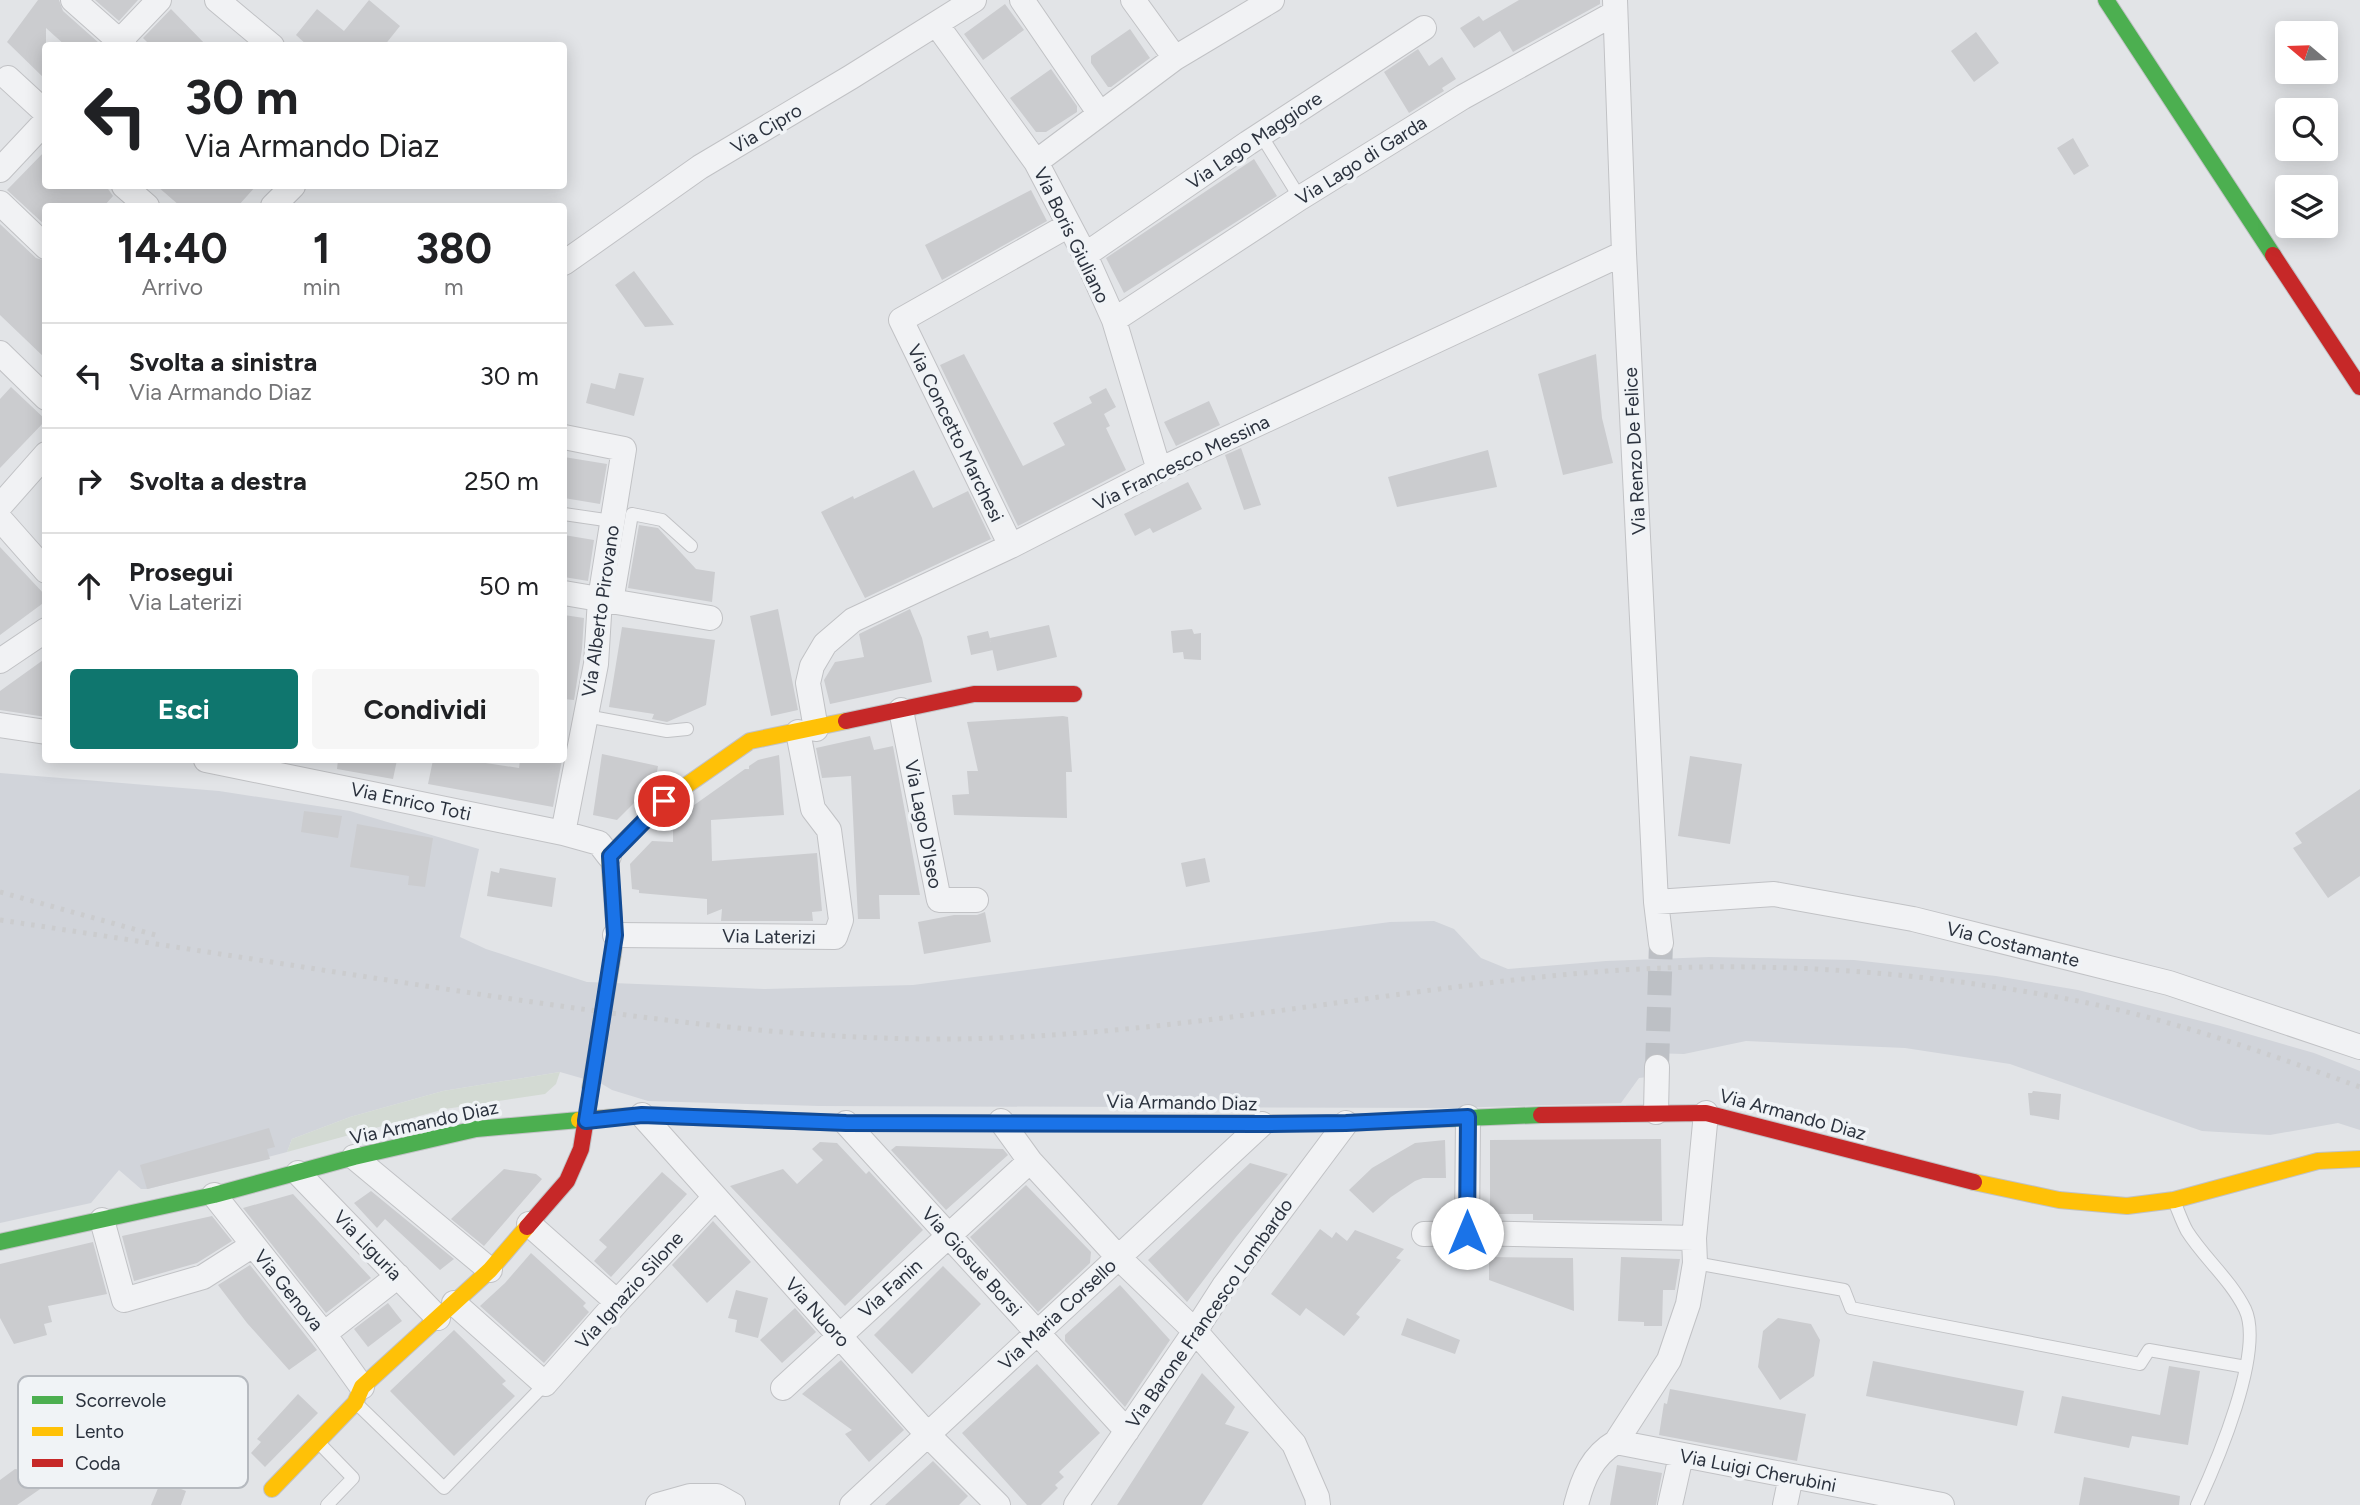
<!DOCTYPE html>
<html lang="it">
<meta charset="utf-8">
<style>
:root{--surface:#fff;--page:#f6f6f6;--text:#202124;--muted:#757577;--line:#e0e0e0;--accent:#0f766e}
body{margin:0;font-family:Figtree,sans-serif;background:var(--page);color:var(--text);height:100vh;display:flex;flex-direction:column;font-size:26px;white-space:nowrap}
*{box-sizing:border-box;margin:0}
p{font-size:23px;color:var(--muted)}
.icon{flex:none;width:38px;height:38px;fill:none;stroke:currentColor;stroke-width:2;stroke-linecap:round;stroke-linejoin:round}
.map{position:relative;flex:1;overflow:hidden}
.sheet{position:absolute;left:42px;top:203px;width:525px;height:560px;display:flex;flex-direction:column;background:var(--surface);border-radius:7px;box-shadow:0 4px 18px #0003}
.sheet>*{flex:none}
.banner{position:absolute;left:42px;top:42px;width:525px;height:147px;border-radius:7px;box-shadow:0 4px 18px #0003;background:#fff;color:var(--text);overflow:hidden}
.needle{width:46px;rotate:289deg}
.controls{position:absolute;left:2275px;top:21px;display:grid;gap:14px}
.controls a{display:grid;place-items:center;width:63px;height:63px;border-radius:7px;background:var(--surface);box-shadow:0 4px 18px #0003;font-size:35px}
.pin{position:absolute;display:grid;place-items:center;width:60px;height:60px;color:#fff;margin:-30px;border:4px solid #fff;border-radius:50%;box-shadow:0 2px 7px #0007}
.me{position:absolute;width:77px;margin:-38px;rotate:0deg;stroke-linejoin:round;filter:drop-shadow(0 0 5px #0008)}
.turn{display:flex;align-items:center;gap:24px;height:147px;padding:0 28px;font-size:32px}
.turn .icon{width:91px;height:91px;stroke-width:2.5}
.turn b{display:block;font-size:49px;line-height:60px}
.eta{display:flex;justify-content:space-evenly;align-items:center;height:119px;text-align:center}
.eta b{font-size:42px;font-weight:700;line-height:49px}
.action{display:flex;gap:14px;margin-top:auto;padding:14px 28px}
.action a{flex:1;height:80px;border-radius:7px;background:var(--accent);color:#fff;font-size:28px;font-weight:700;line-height:80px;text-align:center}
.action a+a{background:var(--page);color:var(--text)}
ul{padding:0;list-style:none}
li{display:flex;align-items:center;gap:21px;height:105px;padding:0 28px;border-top:2px solid var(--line)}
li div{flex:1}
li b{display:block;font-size:26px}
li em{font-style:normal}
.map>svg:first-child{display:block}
.built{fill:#d1d4da}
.green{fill:#d3dad3}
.building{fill:#cbcccf}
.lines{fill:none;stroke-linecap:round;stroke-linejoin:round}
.street-tunnel{stroke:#bdc0c5;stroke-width:24;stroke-dasharray:24 12;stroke-linecap:butt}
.lane-casing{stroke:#c1c2c5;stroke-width:14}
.street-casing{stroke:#c1c2c5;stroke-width:26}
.fast-casing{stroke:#c1c2c5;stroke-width:18}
.slow-casing{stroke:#c1c2c5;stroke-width:18}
.jam-casing{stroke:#c1c2c5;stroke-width:18}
.lane{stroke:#f1f2f4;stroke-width:12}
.street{stroke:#f1f2f4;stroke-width:24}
.fast{stroke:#4caf50;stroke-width:16}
.slow{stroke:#ffc107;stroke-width:16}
.jam{stroke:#c62828;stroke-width:16}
.rail{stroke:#cbccce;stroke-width:5;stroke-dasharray:3.5 7;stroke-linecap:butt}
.slow-bridge-casing{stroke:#c1c2c5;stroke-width:18;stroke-linecap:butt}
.slow-bridge{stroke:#ffc107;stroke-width:16}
.route-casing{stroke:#114b97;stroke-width:18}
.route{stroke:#1a73e8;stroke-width:12}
.labels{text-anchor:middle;stroke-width:7;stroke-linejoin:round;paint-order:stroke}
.street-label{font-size:19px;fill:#2b323e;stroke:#f0f3f6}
.key{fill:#f0f3f6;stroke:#b5b9bf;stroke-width:2}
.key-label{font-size:19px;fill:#2b323e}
</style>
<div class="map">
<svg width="2360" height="1505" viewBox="0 0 2360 1505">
<rect width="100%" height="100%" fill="#e2e4e7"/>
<path class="built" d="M0,773L219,791L350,811L479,849L460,937L486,949L587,982L765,989L913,985L1390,922L1434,921L1454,929L1481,958L1508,969L1606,961L1709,957L1854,960L1996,976L2078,990L2217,1025L2314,1053L2360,1071V1130L2338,1123L2270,1135L2202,1131L2010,1064L1905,1048L1746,1041L1684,1054L1649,1053L1647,1077L1639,1078L1621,1103L1452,1108L819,1106L648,1101L612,1090L602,1084L560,1072L443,1091L350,1117L292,1139L287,1152L148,1189H141L119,1170L91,1203L0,1223Z"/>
<path class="green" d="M560,1072L556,1084L545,1094L445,1109L287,1152L292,1139L350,1117L443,1091Z"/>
<path class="building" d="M38,0H59L63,11L99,43L96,46H66L46,28V80L7,42Z
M95,0H138L119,21Z
M369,0L400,26L384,46H308L296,35L317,9L344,31Z
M1519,0H1600V4L1513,52L1500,31L1474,48L1460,28L1479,16L1483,21Z
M1005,4L1024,30L983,60L964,34Z
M171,9L207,46H151L143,38Z
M1130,29L1150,58L1111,87H1108L1091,63V56Z
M1976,32L1999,63L1974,82L1951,51Z
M1418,49L1429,66L1442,57L1456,79L1442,88L1444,91L1409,113L1384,72Z
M1051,69L1077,106V112L1046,132H1036L1010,98Z
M2073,138L2089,166L2074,175L2057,148Z
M46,150V186H106L113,196L104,206H46V226L7,190Z
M1254,159L1277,196L1124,293L1106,258Z
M157,186H256L238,206H180Z
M1031,190L1047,221L942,280L925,245Z
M0,224L36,258L46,261V359L0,315Z
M634,271L674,325L645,327L615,285Z
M964,354L1023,466L1065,445L1053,423L1092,403L1089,397L1106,388L1116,407L1104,414L1110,426L1106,428L1126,470L1018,526L940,365Z
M1596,354L1602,418L1613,463L1563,475L1538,374Z
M619,373L644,378L634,416L586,403L591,383L615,389Z
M11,387L46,420L0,468V399Z
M1209,401L1220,425L1176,446L1164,422Z
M1241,448L1261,505L1244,510L1225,455Z
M1488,450L1497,487L1397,507L1388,477Z
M564,457L607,464L600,504L564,498Z
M914,470L933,508L968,491L991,539L865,598L821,512L853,496L854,499Z
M1188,482L1202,509L1153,533L1150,528L1135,536L1124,514Z
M639,525L658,528L696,569L715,572L712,602L628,588Z
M564,535L594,540L588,581L564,577Z
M0,547L46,596V601L0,635Z
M778,609L798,710L771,716L750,616Z
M910,609L922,638L932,682L830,704L824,680L835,662L864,657L859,634Z
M564,615L584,618L582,649L574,700L564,699Z
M1049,625L1057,657L997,671L990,638Z
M622,627L715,640L706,705L667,722L652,719L654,714L609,707Z
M1192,629L1194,634L1201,633V660L1184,659L1183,652L1173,653L1171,631Z
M988,631L993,650L971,655L967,636Z
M46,658V717L0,710V691Z
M1063,716L1068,717L1072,772H1066L1067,818L954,815L952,795L969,794L967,771H978L967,722Z
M870,736L874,750L893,746L920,895H879L880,919H858L851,776L822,778L816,748Z
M602,754L658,766L655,783L646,790H642L641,796L617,820L593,815Z
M779,755L784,815L711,820L712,861L817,853L822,911L812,912L813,921H721L722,909L707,915V899L639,893V890L632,889L630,864L652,841L673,842V820L745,769H749V766L758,760Z
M1690,756L1742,764L1730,844L1678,836Z
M338,760H397L393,779L337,769Z
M433,760H466L519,768L520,760H562L553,807L428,784Z
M2360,789V876L2328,898L2293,848L2302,843L2295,833Z
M304,811L342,816L338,838L301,832Z
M357,824L433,838L425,887L408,885L409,876L350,867Z
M1205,858L1210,882L1186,887L1181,863Z
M500,868L556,878L552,907L487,896L491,871L499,873Z
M985,912L991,942L924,954L918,922L954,915H977Z
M2033,1091L2061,1094L2059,1120L2030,1115L2028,1093H2032Z
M269,1128L275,1147L267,1149L270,1159L147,1189L140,1165Z
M1661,1139L1662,1221L1533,1220V1214H1490V1140Z
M1445,1140L1446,1178H1423L1415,1181L1391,1197L1373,1213L1349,1190L1372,1168L1415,1143Z
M820,1142L837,1143L866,1174L869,1171L923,1230L845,1306L730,1186L783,1169L797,1184L823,1160L812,1149Z
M896,1146L1003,1149L1008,1155L946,1210L891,1150Z
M1250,1163L1288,1174L1236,1237L1187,1302L1148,1260Z
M504,1169L536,1174L542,1179L484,1246L451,1219Z
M662,1172L687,1194L611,1277L594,1261L607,1247L599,1240Z
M1026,1185L1091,1252L1090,1263L1038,1312L970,1237Z
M371,1191L454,1259L440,1270L385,1219L377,1228L354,1203Z
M293,1194L371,1278L326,1313L243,1208Z
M212,1216L232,1241L197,1263L134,1281L122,1236Z
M713,1221L751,1262L707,1303L672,1265Z
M1320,1229L1332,1238L1336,1232L1347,1241L1355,1230L1404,1249L1396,1258L1401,1260L1356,1314L1360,1317L1344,1336L1306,1308L1300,1316L1271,1294Z
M93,1242L107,1294L48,1306L52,1322L44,1324L47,1335L14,1344L0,1318V1264Z
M531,1253L586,1303L583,1306L589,1312L544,1363L480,1306L505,1283Z
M1489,1257L1573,1258L1574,1311L1489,1280Z
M1621,1257L1680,1259L1675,1290H1663L1662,1326H1644V1322L1618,1321Z
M250,1265L317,1350L289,1370L247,1323L218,1285Z
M943,1266L981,1304L912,1374L874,1335Z
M1120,1285L1170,1340L1125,1407L1065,1341V1335Z
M736,1290L768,1298L758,1338L735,1332L737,1320L728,1318Z
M388,1303L402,1321L368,1347L354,1329Z
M795,1308L816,1332L782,1363L760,1340Z
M1407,1318L1460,1340L1455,1354L1401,1335Z
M1778,1318L1811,1324L1820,1340L1814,1376L1780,1400L1758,1367L1763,1331Z
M454,1330L506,1381L502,1384L515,1396L454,1456L390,1391Z
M841,1360L904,1430L869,1462L845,1434L852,1430L802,1394Z
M1873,1361L2024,1391L2017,1426L1866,1396Z
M1037,1364L1100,1433L1059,1472L1064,1477L1055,1485L1058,1488L1041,1505H1027L962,1433Z
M2169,1366L2200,1371L2188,1445L2132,1436L2129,1448L2054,1433L2062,1396L2160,1415Z
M1202,1373L1235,1407L1225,1424L1249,1432L1202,1505H1117Z
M1670,1389L1806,1414L1797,1461L1659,1435L1664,1403L1667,1404Z
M298,1394L318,1413L265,1467L251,1453L261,1442L257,1439Z
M933,1461L968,1496L959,1505H885Z
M1617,1465L1662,1473L1656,1505H1610Z
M15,1469L38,1472L46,1485L17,1505H0V1480Z
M2084,1477L2180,1496L2179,1505H2079Z
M161,1481L186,1491L181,1505H151Z"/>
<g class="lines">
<path class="street-tunnel" d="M1657,1067L1661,943"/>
<defs>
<path id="lane" d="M1261,135L1300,198
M564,514L612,521
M617,602L632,514L662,520L691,546
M586,716L667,731L687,729
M2174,1201C2178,1210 2182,1222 2187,1231C2204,1258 2230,1279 2245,1309C2265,1351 2216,1464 2197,1505
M1695,1263L1844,1290L1851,1308L2140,1364L2149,1350L2246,1367
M356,1403L444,1488L545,1384
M318,1442L353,1478L327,1505"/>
<path id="street" d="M73,0L125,46
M217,0L272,46
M1022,0L1100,114
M1133,0L1175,58
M1615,0L1624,253L1656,902L1661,943
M937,25L1036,162L1085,255L1114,320L1159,470
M115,46L159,0
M8,78L46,113
M1036,162L1175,58L1272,0
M0,170L46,121
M124,186L147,206
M0,203L46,247
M273,206L293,186
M1085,255L1248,143L1424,28
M564,263L700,167L851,77L974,0
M1114,320L1300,198L1463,97L1615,13
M0,353L46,398
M0,506L46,454
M0,519L46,571
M1011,546L901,320L1069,225
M564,593L710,618
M0,661L46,630
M901,710L939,900H976
M0,725L46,732
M816,729L808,683L812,666L825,644L853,620L1011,546L1159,470L1624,253
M206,760L563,833L599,843L609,856
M563,833L596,664L600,599L624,449L564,437
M1656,902L1774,894L1913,919L2169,983L2360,1047
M615,935L835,937L841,920L829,830L813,809L798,732
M1656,1112L1657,1067
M642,1115L928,1435L998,1505
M1001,1121L1030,1161L1118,1257L1195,1331L1294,1444L1317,1497L1318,1505
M846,1123L1127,1431
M354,1157L490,1270
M298,1173L438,1318
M214,1195L324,1334L362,1387
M102,1220L124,1300L203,1277L253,1245
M529,1224L617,1302
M1467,1233L1468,1117
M1424,1234L1467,1233L1694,1238
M454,1303L545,1384L617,1302L715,1197
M324,1334L398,1276
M783,1388L1030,1161
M1616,1442L1942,1505
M658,1505L690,1496H717L733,1505
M852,1505L1262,1124
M1076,1505L1195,1331L1224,1286L1346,1123
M1576,1505C1583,1478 1592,1456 1616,1442L1669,1360L1688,1304L1695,1263L1694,1238L1706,1113
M1670,1505L1681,1456
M1785,1505L1791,1476"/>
<path id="fast" d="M2106,0L2273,255
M992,1123H1346L1541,1115
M0,1242L214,1195L354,1157L476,1129L579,1120"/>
<path id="slow" d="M613,954L615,935L609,856L664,801L750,741L846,721
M579,1120L642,1115L846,1123H992
M1974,1182L2059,1200L2127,1206L2174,1200L2318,1161L2360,1159
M272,1489L355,1403L362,1387L490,1270L527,1227"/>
<path id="jam" d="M2273,255L2360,387
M846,721L974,694H1074
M1541,1115L1706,1113L1974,1182
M527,1227L567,1181L581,1149L589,1100"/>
</defs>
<use href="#lane" class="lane-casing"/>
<use href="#street" class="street-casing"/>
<use href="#fast" class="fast-casing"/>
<use href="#slow" class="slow-casing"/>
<use href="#jam" class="jam-casing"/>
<use href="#lane" class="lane"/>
<use href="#street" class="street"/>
<use href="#fast" class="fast"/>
<use href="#slow" class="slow"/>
<use href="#jam" class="jam"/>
<path class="rail" d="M0,892L159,936
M0,920C166,945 332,972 498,997C649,1019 799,1040 951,1039C1172,1037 1388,988 1607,971C1762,960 1921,971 2073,1000C2171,1019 2266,1053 2360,1087"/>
<defs>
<path id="slow-bridge" d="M590,1090L613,954"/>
</defs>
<use href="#slow-bridge" class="slow-bridge-casing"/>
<use href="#slow-bridge" class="slow-bridge"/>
</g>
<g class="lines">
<defs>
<path id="route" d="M664,801L610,856L615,935L586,1121L642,1115L846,1123L1262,1124L1346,1123L1468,1117L1467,1233"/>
</defs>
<use href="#route" class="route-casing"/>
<use href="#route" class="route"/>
</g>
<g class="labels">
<g class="street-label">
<text transform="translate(766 128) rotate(-31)" y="7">Via Cipro</text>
<text transform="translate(1254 140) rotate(-34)" y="7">Via Lago Maggiore</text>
<text transform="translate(1361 160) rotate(-32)" y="7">Via Lago di Garda</text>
<text transform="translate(1072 235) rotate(64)" y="7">Via Boris Giuliano</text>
<text transform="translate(956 433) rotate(64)" y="7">Via Concetto Marchesi</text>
<text transform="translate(1634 451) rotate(-93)" y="7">Via Renzo De Felice</text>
<text transform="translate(1181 462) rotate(-26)" y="7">Via Francesco Messina</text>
<text transform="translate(600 611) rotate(-82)" y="7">Via Alberto Pirovano</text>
<text transform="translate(411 801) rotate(12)" y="7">Via Enrico Toti</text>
<text transform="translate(924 824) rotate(79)" y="7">Via Lago D'Iseo</text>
<text transform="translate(769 936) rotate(1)" y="7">Via Laterizi</text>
<text transform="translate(2013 944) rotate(14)" y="7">Via Costamante</text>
<text transform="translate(1182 1102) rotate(1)" y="7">Via Armando Diaz</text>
<text transform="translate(1793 1114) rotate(15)" y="7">Via Armando Diaz</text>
<text transform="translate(424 1122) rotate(-12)" y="7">Via Armando Diaz</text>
<text transform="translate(368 1245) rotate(46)" y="7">Via Liguria</text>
<text transform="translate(972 1261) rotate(48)" y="7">Via Giosuè Borsi</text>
<text transform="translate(890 1288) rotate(-42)" y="7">Via Fanin</text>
<text transform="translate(289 1290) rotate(51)" y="7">Via Genova</text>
<text transform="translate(629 1290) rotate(-48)" y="7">Via Ignazio Silone</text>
<text transform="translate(818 1312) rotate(48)" y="7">Via Nuoro</text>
<text transform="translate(1209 1313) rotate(-55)" y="7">Via Barone Francesco Lombardo</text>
<text transform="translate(1057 1314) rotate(-43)" y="7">Via Maria Corsello</text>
<text transform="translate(1758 1470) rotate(11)" y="7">Via Luigi Cherubini</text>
</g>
</g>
<rect x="18" y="1376" width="230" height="112" rx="10" class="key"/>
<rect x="32" y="1396" width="31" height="8" fill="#4caf50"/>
<rect x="32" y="1427" width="31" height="9" fill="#ffc107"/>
<rect x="32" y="1459" width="31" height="8" fill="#c62828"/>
<g class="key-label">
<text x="75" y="1407">Scorrevole</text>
<text x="75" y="1438">Lento</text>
<text x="75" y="1470">Coda</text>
</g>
</svg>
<div class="controls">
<a><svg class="needle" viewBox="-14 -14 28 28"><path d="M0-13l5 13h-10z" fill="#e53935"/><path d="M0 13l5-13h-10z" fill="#757577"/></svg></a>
<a><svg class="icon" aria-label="search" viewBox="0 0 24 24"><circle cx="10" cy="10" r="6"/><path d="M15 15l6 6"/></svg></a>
<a><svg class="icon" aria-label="layers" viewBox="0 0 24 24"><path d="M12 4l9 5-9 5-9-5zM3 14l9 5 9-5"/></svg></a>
</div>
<div class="pin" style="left:664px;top:801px;background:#d93025"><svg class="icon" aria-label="arrive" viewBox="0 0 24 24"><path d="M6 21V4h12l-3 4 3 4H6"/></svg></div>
<svg class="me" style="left:1467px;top:1233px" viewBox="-20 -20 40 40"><circle r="19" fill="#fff"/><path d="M0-13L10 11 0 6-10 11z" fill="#1a73e8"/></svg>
<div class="banner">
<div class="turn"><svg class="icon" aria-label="left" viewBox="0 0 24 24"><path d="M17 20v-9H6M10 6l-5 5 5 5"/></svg><div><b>30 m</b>Via Armando Diaz</div></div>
</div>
<section class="sheet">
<div class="eta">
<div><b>14:40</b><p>Arrivo</p></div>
<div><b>1</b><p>min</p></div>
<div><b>380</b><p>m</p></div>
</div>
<ul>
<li><svg class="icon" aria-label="left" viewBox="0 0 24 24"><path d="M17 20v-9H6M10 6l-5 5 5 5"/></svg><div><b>Svolta a sinistra</b><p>Via Armando Diaz</p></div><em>30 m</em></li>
<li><svg class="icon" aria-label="right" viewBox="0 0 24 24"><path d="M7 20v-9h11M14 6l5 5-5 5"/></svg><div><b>Svolta a destra</b></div><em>250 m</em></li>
<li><svg class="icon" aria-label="ahead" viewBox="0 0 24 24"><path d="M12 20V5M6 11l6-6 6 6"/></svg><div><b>Prosegui</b><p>Via Laterizi</p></div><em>50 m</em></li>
</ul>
<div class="action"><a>Esci</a><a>Condividi</a></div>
</section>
</div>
